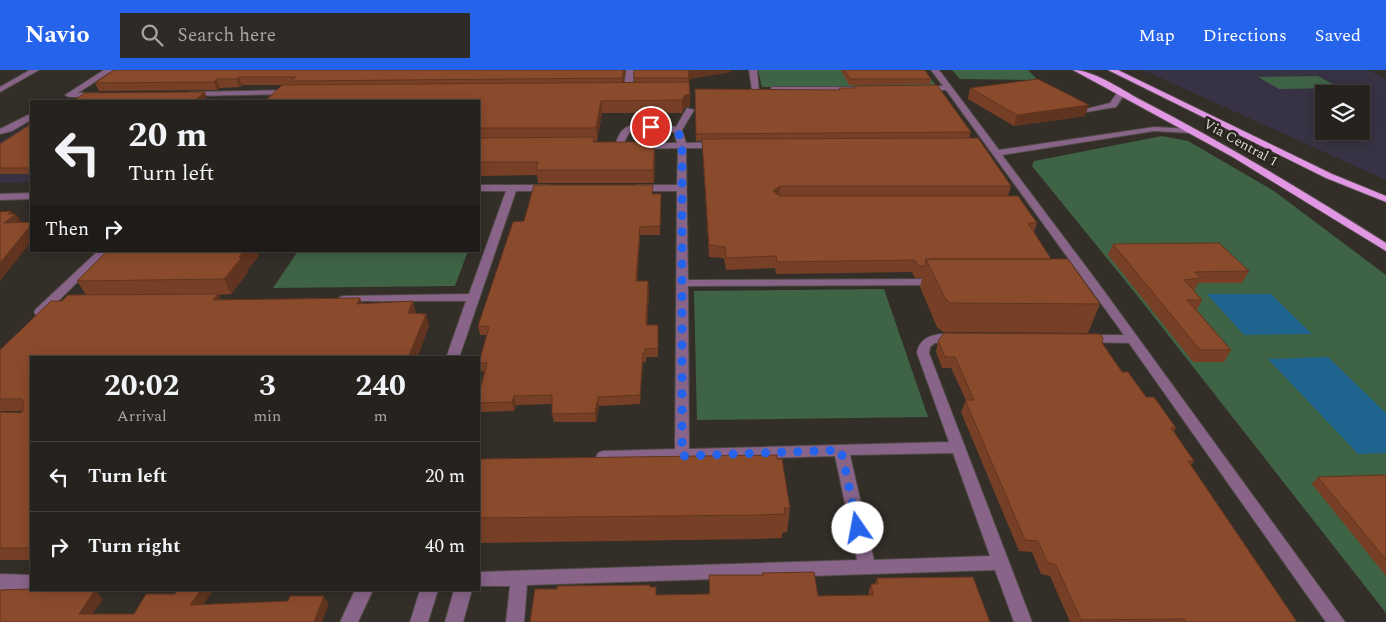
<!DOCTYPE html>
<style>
:root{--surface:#26221e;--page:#2e2a27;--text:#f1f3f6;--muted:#a4a4a4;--line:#423f3c;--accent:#2563eb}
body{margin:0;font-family:Spectral,serif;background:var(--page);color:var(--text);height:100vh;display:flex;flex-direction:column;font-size:19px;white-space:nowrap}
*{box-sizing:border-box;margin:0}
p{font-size:16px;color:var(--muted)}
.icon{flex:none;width:28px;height:28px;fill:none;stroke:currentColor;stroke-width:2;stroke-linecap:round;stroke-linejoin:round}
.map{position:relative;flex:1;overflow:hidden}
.drawer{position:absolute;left:30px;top:286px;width:450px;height:235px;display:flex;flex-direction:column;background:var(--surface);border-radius:0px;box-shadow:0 2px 12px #0003,0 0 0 1px var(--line)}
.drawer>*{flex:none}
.top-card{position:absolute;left:30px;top:30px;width:450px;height:152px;border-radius:0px;box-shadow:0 2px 12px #0003,0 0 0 1px var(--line);background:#26221e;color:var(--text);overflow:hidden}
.buttons{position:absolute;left:1315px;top:15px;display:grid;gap:10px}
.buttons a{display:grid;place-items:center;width:55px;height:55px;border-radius:0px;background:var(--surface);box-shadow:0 2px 12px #0003,0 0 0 1px var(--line);font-size:25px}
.pin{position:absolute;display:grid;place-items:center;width:42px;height:42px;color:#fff;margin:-21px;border:2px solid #fff;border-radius:50%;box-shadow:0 1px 5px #0007}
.me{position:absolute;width:55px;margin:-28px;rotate:348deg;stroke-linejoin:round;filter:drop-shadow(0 0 4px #0008)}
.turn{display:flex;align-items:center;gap:18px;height:105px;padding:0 15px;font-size:22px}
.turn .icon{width:65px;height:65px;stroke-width:2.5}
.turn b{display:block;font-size:35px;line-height:42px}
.then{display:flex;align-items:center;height:48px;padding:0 15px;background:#0003;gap:10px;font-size:19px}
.eta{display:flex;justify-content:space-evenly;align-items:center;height:85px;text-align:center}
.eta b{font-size:30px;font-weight:700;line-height:35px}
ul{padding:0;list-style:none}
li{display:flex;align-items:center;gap:15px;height:70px;padding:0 15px;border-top:1px solid var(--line)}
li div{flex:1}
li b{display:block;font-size:19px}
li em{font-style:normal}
header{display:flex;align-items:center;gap:30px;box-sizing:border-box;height:70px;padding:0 25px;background:var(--accent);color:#fff}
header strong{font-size:24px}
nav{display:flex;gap:28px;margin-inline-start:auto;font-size:18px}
.search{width:350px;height:45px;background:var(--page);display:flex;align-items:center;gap:12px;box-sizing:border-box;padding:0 18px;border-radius:0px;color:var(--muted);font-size:19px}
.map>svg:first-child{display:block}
.education{fill:#383344;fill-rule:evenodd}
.green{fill:#3f6345}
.water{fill:#1f6590}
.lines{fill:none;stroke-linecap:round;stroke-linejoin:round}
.minor-casing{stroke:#4e4a44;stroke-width:2}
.major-casing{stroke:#4e4a44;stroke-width:2}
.minor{fill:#886489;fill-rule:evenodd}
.major{fill:#e197e3;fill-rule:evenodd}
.wall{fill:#774026}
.shaded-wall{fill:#61341f}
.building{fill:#8a4b2c;stroke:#61341f}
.route{stroke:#2563eb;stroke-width:9;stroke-dasharray:0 16.2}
.labels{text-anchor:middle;stroke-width:5;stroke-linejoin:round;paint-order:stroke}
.far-street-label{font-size:14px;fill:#dddad6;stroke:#29241e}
</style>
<header>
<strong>Navio</strong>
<div class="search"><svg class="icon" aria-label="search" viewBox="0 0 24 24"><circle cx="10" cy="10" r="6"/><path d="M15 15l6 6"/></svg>Search here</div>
<nav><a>Map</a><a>Directions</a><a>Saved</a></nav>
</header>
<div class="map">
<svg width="1386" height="552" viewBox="0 0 1386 552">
<rect width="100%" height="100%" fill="#332e28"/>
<path class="education" d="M1143,0H1368L1386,9V110ZM1324,24H1361V61H1324Z
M31,52V112L0,113V72Z"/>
<path class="green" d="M758,0H925L936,16L762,17Z
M952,0H1028L1038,10L960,9Z
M1318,6L1340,18L1279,19L1258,7Z
M1162,66L1188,71L1274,121L1386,205V543L1136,224L1032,96L1034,91Z
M298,181H468L455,216L273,218Z
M884,219L928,347L697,350L694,221Z"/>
<path class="water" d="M1207,224H1271L1312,264L1244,265Z
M1328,287L1386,343V383L1358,384L1268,289Z"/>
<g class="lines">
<defs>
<path id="minor" d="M30,0H39L0,22V17Z
M104,0H113L78,23H98L102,25L101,27H69L65,25Z
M626,0H634L632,20L628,22L624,20Z
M749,0H757L759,22L752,20Z
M931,0H939L999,80L1154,57L1194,59L1195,61L1191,63L1154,61L1002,85L1096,210L1345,552H1326L1129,273L1083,272L1081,269L1087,265H1124L946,20H920V16H943Z
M772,17H855L859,19L855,21H775L771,19Z
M293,20L294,22L290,24L190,26L186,24L190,22Z
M1119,20L1126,22L1116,37L1086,42L1082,40L1110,33Z
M687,38L694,40L682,60L686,73L718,72L722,75L718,78H686L688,210L937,209L943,212L937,215L688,216L689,379L949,372L917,283C920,262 945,262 961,266L963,269L957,273H935L930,277L929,283L1032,552H1014L995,500L527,515L524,552H506L510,516H479V502L857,490L835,386L603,393L598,391L596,387L598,383L603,381L675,379L677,121H636L631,118L636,115H677L678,78L638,79L634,76L638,73H677L674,62L644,59L629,63L621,78L614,76C617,71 619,62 624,59C636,49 662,54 676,57ZM953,383L990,486L874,490L850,385Z
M28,45H31V50L12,61L0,64V59Z
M479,115H549L554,118L549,121H516L459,288H446L466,231H340L338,229L340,227L344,226L469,224L506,121H479Z
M31,123V129L0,130V124Z
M98,181H109L44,245H36L34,242L36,239Z
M0,504L31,505V519L0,520Z
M355,520H373L358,552H340Z
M420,520H438L428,552H410Z
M454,520H472L463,552H445Z"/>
<path id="major" d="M1073,0C1093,0 1121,19 1139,29C1224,73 1306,122 1386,173V181L1231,86Z
M1108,0H1118L1332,104L1386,126V132L1326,108Z"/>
</defs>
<use href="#minor" class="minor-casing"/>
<use href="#major" class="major-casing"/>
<use href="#minor" class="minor"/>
<use href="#major" class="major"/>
</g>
<path class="wall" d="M114,0H626L623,13L634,12V0H731V2L689,9L690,36L685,37L682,43H602L597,71H594V72L655,85L654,113H538L537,105L479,106V31L293,15H242L240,17L220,18L217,20L99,21L95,13Z
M841,0H925L931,9L930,14L849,15Z
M854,16L971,62L969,68L1011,116L1008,126L1037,153L1034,162L1051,189L1100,234L1088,263L943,262L937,257L920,217L922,208H915L912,202L776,204L775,198L726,200L724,188L709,187L702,71H696L695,19L839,20V18H854Z
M970,18L1085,46L1014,56L968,29Z
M31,54V104H0V74Z
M653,124H661L660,165H640L637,211H648L649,220L647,255H658V287H646V292H643L640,334L599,336L596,352H554L552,344V334L516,335L514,341L479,342V324L484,302L481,301L479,293L487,265H480L478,256L524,151Z
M1113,174L1249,201L1242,213H1198L1195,220H1193L1202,230L1197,240L1231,280L1224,292H1193L1108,185Z
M257,182L259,186L247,200L248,202L231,224L218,225L221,230L360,228L362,234L413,231L416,244H426L429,256L417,288H31V490H0V342L21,343L23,341H0V280L62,231L86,225L77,211Z
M938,271L1102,273L1122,302L1176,358L1174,361L1194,391L1191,395L1297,552H1070L1050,506L1041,504L1032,482L1019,481L961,342L966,330L951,298H942L936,282Z
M479,389H777L790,438L787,462L782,463V468L758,469L479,473Z
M1386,405V506L1312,414L1318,407Z
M762,503L818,526L868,525L871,514H875L877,508L990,552H530L657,525L709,524V505H762Z"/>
<path class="shaded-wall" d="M624,0H626L622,16V8Z
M693,0H731V2L689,9L688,1Z
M239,7L242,15L240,17L236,9Z
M216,9L220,18L217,20L214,12Z
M205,22L207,28L203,31H194Z
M690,24V36L685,37L682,43V30L685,25Z
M601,31L602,43L597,71L596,58Z
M1089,35L1085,46L1014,56L1017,45Z
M655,72V85L654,113L653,100Z
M780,116L779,127L773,121Z
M11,141L14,145L16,144L22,153H4L8,144Z
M31,155V172L0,211V193Z
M640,157V165L637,220L636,211Z
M244,181H258L257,182L259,186L247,200L248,202L231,224L224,209L239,187Z
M648,211L649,220L647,263L646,255Z
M218,224L223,235L213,230Z
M360,228L364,240L357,234Z
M413,231L416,243L411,254L408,243Z
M426,244L429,256L417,288H408Z
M643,283V292L640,334V325Z
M514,326L516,335L514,341L512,332Z
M598,327L599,336L596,352L595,343Z
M95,520L103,529L87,552L79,544Z
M201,520H211L212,522L197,543L190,535Z
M324,526L329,534L322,552H314Z"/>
<path class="building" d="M114,0H624L622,8L291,11L296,7H239L236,9H216L214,12L95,13Z
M634,0H693L688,1L689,8H634Z
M844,0H925L931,9H850Z
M1038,9L1089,35L1017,45L970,18Z
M689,12L690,24L685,25L682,30L601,31L596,58H479V31H265L282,15Z
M937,15L971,62L696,64L695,19L840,20L839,18H855L854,16Z
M205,22L194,31H73L85,23Z
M31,54V98H0V74Z
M594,67L593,72H655L653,100H536L538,92H479V68Z
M978,68L1011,116H780L773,121L780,126H1018L1037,153H1028L1051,189H926L925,196H918L915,190L777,192L776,186L726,188L725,177L709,175L702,69Z
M534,115H653L652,124H661L660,156L640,157L636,211H648L646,255H658V278L645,279V283H643L640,325L598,327L595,343L552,344V325L514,326L512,332L479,333V324L487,293H479L489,257L478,256L513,152L524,151Z
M11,141L8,144H16L4,153L31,152V155L0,193V142Z
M1219,173L1249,201L1195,202L1201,208L1184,210L1202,230H1187L1231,280H1200L1113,174Z
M107,181H244L239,187H242L224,209L77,211Z
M926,189H1068L1100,234L950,233L945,228Z
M218,224L213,230L360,228L357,234L413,231L408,243L426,244L408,288H31V478H0V342L21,343L23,341V331L22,329H0V280L51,231H62L68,225Z
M944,263L1100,264L1103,268L1102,273L1122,302H1128L1146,327H1154L1176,358H1171L1194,391H1188L1297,552H1185L1184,549L1081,550L1056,495L1047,492L1038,471L1025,470L965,330H974L955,287H945L938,271Z
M777,385V389H782L790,438H784L785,444L760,445L479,448V389Z
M1386,405V490L1318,407Z
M814,502L818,526L873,525L871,514H878L877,508L973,507L990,552H530L535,519H557V516L650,515V517H656V525L710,524L709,505H763L762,503Z
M31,519L42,520V521L95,520L79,544H134L146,524H175L177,520H201L190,535L288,531L290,526H324L314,552H0V520Z"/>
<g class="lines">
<path class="route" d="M651,57H667L678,60L682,76V386L841,380L858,458"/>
</g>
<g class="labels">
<g class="far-street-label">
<text transform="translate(1241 72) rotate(29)" y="5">Via Central 1</text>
</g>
</g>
</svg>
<div class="buttons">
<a><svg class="icon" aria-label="layers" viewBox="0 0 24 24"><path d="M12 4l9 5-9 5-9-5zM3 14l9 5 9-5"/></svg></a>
</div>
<div class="pin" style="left:651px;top:57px;background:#d93025"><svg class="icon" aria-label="arrive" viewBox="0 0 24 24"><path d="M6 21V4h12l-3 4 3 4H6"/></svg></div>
<svg class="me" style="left:858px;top:458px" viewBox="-20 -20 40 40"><circle r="19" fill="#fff"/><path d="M0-13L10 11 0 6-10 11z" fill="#2563eb"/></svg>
<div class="top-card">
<div class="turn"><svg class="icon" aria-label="left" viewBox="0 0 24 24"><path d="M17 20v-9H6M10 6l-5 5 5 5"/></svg><div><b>20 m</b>Turn left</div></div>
<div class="then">Then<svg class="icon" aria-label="right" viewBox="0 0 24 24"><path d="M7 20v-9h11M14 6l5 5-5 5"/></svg></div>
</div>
<section class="drawer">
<div class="eta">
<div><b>20:02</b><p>Arrival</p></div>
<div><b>3</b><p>min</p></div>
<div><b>240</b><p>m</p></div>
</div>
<ul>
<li><svg class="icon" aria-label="left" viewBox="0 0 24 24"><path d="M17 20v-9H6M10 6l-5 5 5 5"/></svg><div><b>Turn left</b></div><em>20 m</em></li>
<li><svg class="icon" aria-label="right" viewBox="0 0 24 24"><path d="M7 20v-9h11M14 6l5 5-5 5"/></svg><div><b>Turn right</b></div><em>40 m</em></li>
</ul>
</section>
</div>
